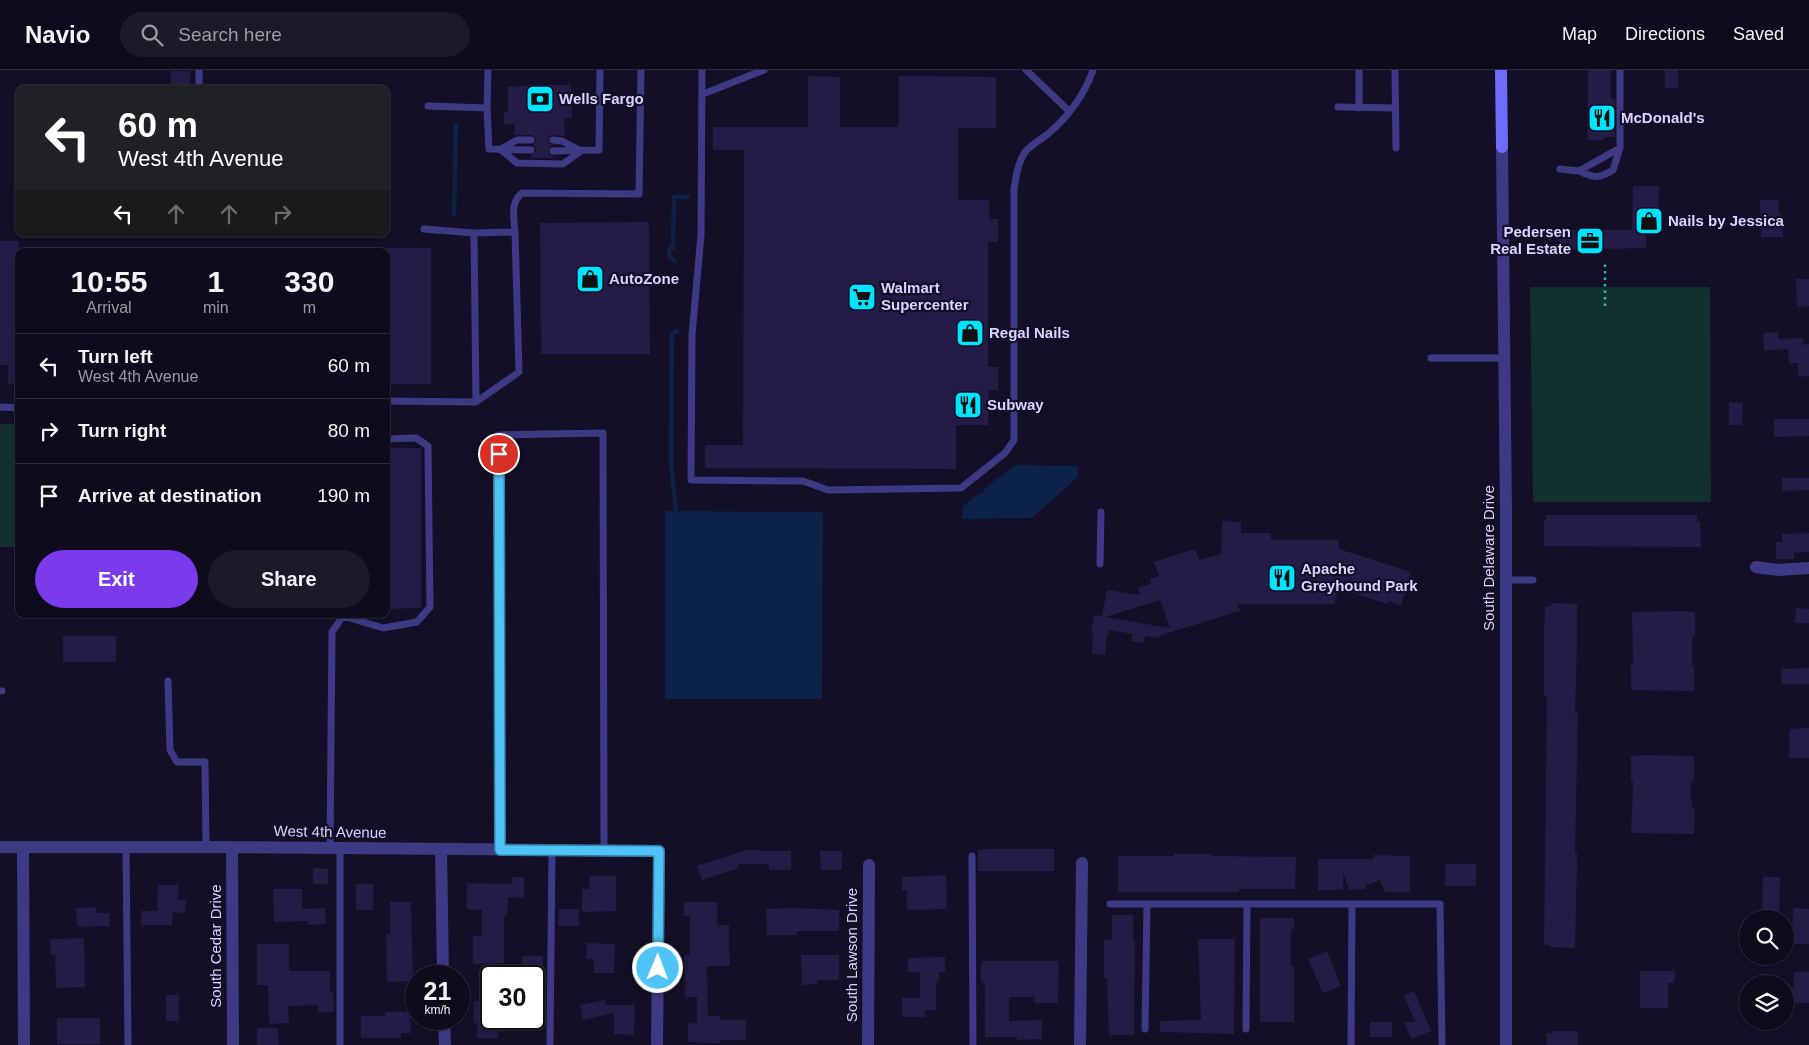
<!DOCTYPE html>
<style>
:root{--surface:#0e0b1c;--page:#1c1929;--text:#f1f3f6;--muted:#9b9ba3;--line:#2e2b3b;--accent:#7c3aed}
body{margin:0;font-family:Arial,sans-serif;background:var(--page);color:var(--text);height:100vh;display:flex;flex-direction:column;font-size:19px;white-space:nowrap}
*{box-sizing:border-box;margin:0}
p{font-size:16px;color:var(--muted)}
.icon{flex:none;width:28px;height:28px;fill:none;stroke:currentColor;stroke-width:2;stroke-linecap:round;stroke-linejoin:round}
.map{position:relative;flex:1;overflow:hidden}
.sheet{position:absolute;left:15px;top:178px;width:375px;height:370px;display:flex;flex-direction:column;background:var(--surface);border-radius:10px;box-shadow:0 1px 4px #0004,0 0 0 1px var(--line)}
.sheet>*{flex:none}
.banner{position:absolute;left:15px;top:15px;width:375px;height:152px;border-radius:10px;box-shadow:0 1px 4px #0004,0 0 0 1px var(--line);background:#202124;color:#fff;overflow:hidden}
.fabs{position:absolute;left:1739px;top:840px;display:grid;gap:10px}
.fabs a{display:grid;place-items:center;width:55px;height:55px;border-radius:50%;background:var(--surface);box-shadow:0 1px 4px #0004,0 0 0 1px var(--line);font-size:25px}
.speed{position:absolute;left:405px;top:895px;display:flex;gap:10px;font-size:25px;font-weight:700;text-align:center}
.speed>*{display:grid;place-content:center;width:65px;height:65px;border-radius:50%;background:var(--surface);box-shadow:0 1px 4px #0004,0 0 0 1px var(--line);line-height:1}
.speed small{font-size:12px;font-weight:400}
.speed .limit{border:2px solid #111;border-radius:8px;background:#fff;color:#111}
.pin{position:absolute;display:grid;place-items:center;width:42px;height:42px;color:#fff;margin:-21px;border:2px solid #fff;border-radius:50%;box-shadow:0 1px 5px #0007}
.me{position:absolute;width:55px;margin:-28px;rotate:1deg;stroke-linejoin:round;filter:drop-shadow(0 0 4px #0008)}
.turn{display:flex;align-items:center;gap:18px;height:105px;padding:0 20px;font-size:22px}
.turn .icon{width:65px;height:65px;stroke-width:2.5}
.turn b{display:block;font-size:35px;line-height:42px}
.lanes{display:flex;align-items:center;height:48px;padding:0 20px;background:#0003;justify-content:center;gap:25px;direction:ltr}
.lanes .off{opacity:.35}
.eta{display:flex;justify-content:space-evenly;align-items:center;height:85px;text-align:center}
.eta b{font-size:30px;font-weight:600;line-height:35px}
.primary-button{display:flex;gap:10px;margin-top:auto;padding:10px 20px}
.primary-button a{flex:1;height:58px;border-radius:30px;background:var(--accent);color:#fff;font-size:20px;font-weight:600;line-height:58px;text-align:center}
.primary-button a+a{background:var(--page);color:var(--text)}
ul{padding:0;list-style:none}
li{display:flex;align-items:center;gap:15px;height:65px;padding:0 20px;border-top:1px solid var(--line)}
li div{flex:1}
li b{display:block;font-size:19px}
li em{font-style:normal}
header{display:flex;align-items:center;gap:30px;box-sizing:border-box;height:70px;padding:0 25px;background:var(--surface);border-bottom:1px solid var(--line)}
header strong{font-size:24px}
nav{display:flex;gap:28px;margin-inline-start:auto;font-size:18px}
.search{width:350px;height:45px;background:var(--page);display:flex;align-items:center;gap:12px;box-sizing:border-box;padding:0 18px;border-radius:28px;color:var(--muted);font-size:19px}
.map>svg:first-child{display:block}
.green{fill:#12302f}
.water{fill:#0c2248}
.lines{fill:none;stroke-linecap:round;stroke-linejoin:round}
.stream{stroke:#0c2248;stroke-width:4.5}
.building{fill:#241b47;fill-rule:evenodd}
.path{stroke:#2fb8b0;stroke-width:2.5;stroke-dasharray:2.5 4;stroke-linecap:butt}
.lane{stroke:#3d3a85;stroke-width:7}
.street{stroke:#3d3a85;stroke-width:12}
.secondary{stroke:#6f6bff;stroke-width:12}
.route-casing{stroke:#337fa1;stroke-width:12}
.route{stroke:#4fc3f7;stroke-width:9}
.labels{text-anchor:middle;stroke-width:4.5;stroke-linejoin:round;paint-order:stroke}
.poi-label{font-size:15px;font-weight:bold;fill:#d9d4ff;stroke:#130f26;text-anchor:start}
.street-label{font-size:15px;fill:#d9d4ff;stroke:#130f26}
</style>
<header>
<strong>Navio</strong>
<div class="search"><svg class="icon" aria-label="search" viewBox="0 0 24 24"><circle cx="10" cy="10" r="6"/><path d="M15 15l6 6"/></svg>Search here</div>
<nav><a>Map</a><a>Directions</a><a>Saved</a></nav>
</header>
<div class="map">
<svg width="1809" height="975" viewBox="0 0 1809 975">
<rect width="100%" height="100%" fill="#130f26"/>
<path class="green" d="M1530,217H1710L1711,432H1533Z
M0,354H19V477H0Z"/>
<path class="water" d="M1015,395L1078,396V407L1032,448L962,449L963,436L979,423L981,424L985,420L984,419Z
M665,441L823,442L822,629H665Z"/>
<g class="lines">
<path class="stream" d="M454,144L456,55
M673,176L669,180V186L675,191
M673,178L674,127H688
M676,441L671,393L672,264L677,261"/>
</g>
<path class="building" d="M1588,0H1611V29H1615V67H1604V70H1588Z
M1665,0H1678V18H1665Z
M171,1H190V19H171Z
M808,6L840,7V57H899V6L996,7V58H958V130H989V149H998V172H988V297H998V320H989L988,355H956V399L705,398V375H743L744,80H713V57H808Z
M539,15H571L572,48H564L565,66L551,65L548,69L550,74L553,75L550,77L548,81L549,84L553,86V88H531V85L536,81L535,77L532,75L536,72L535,67L531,65H515V54H504V42H508V17Z
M1633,116H1659L1658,161H1646V178L1558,180V160H1632Z
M1760,130H1779V144H1782L1783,167H1761Z
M649,152L650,284H541L540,153Z
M0,171H19V313L8,314V295H0Z
M386,178H431V314H386Z
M1796,209H1809V236L1797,237Z
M1778,262L1779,269L1803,268V275L1809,274V306L1798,307V293H1789L1788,279L1764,281L1763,263Z
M1729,332L1743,333L1742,355H1729Z
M1774,349H1809V366L1774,367Z
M386,378H421V538L386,539Z
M1782,408H1809V420L1782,421Z
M1546,445H1697V452L1700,451L1701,477L1544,476V451H1546Z
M1222,451L1241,452V463H1271V470H1339V479L1411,502L1401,536L1389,531L1388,534L1339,519L1334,534H1237L1240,541L1161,565L1160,568L1145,566L1144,573L1131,571L1133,564L1109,560L1108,565H1107L1105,585L1092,584L1093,563L1091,562L1094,545L1102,546L1107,520L1140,525L1138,518L1151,514L1150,509L1159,506L1154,492L1195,479L1199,490L1221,484ZM1160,530L1170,558L1105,547Z
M1809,463V482L1794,483V489H1776V472H1782V464Z
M1552,533L1577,534V577L1575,643H1578L1575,783H1577V795L1575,878L1550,877V875H1544L1547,626L1544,625V563L1545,536H1551Z
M1796,538L1809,539V553H1795Z
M1683,541L1695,542V567H1692V596H1694V621L1631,620V595H1633V589L1632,542Z
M63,566H116V592H63Z
M1809,598V614H1781V599Z
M1809,658V688H1789V659Z
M1644,685L1694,686V711H1691V732H1692V739H1695L1694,764L1631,763L1633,717V711H1631V686Z
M985,779H1054V801H978V780Z
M744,780H759V781H791V800H769V794H737L739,798L702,810L697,796L744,781Z
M820,781H842V800H821Z
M1174,784H1211V786L1296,787L1295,819H1239V822H1118V786H1174Z
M1373,785L1410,786V822H1385L1380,810L1365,816L1366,819L1349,820L1343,803V820H1318V789H1373Z
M1445,794H1476V816H1445Z
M313,798L328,799V814H313Z
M946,805L947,839L907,840V820H902V807Z
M589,806H616V841L582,842V819H589Z
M512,807H524V828L508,827L507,846H504V893L473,894V866H482V840L467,839V813L512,814Z
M1763,807H1780L1779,849H1762Z
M356,814H373V840H356Z
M158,815H179L178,830H186L185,843L173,842L172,855H141V841H157Z
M273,819H302V839L325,838L326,854L308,855V851L274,852Z
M390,832H411L413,911L387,912L386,864H390Z
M684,832H717V855H729V884H730V896H707L708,946H720V950H746V970H720V973L688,972V953L697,954V927H685L684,885H690V846H684Z
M96,837V843H109L110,856L77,857L76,838Z
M796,838L839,840V861H797V865H767L766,839Z
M1793,838L1809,839V874H1792Z
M559,839H579V856H558Z
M1112,845H1133V870H1135L1134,965H1109L1107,908H1104V870H1112Z
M1260,848H1294V859H1291V896L1294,895V952H1260Z
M84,868L85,917L56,918L55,885H51L50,869Z
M1198,869H1235L1234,964L1160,962V951L1201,950Z
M587,873L615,874L614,903H594V889H587Z
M257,874H289V901H330V922H333L334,942H318V935L288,936L289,953L269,954L268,915H257Z
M1327,881L1341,916L1323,923L1308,889Z
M801,885H839V910H817V914L802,915Z
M522,886H543V906H522Z
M945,887V902H939V911H936V940H925V947H902V928H920V902H908V888Z
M981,891H1059L1058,933H1035V927H1009V951L1042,950V969L1017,970V967H985V913H981Z
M1640,901H1675V913H1668V938H1640Z
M1794,902H1809V933H1788V918H1794Z
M1414,921L1431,961L1411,969L1404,952H1415L1404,925Z
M166,925H179V951H166Z
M605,930L606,935H635L634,965L614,964V943L583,950L580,935Z
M474,931H491V949H499L498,968H477V953H474Z
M385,942H410L411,963H401V968H361V946H385Z
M57,948H100V974H57Z
M1370,952H1392V967H1370Z
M257,958H278L279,975H257Z
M1553,961H1578V975H1547V963H1553Z"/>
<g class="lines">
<path class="path" d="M1605,236V192"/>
<path class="lane" d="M488,0L487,38L489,79L531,80
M702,0L701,165L692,265L691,410L803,411L828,420L961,418L1005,383L1014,370V119C1016,106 1018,93 1025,82C1031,75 1042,69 1049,63C1068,47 1085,24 1093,0
M1026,0L1069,41
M1359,0V38
M1395,0L1396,78
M199,19V0
M703,24L764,0
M428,36L487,38
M1338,37L1395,38
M553,70L562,71L579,80
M501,79L517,70H531
M501,80L517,93L563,94L581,81
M553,81L599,80L600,0
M1560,99L1579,101L1620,78V0
M1579,101C1594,108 1599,109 1613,100L1620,78
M515,162C514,148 510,132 522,123L639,124L641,0
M474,163L476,332
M1431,288H1503
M386,331L476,332L519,302L515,162L474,163L424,159
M0,337L19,338
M1100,494L1101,442
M1506,510H1533
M343,546L383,558L417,552L430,537L428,376L416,368L386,369
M168,611L170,680L177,692H205L206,777
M0,621H2
M126,777L128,975
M330,778L332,562L343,546V544
M340,778V975
M500,780L499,365L603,363L604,781
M972,786L973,975
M1110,834H1440L1442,975
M1145,959L1147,834
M1246,959L1247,834
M550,975L552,780
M1351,975L1352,834"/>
<path class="street" d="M1502,77L1506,444V975
M1756,497L1778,500L1809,498
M0,777H232L659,781L657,975
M23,777L24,975
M232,777L233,975
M441,779L443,906
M444,949L445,975
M868,975L869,795
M1080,975L1082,793"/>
<path class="secondary" d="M1501,0L1502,77"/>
</g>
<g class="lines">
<defs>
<path id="route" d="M499,384L500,780L659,781L658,898"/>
</defs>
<use href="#route" class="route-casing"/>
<use href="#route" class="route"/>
</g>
<defs>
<symbol id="bank-square" viewBox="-11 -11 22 22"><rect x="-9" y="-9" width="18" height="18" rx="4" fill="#00e5ff" stroke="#130f26"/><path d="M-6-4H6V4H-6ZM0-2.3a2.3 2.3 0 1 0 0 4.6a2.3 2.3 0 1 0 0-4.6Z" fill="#111"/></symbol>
<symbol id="restaurant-square" viewBox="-11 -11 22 22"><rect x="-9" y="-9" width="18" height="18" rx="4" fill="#00e5ff" stroke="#130f26"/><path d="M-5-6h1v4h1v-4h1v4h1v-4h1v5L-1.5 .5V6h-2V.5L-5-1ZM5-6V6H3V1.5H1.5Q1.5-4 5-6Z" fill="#111"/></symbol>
<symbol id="shop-square" viewBox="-11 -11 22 22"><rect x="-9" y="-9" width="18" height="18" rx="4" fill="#00e5ff" stroke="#130f26"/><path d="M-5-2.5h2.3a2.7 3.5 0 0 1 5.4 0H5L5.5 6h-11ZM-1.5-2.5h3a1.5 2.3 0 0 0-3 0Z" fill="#111"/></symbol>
<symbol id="office-square" viewBox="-11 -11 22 22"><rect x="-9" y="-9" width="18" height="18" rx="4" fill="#00e5ff" stroke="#130f26"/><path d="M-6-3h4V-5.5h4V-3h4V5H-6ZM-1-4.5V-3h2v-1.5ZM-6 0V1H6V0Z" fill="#111"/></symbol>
<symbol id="supermarket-square" viewBox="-11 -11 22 22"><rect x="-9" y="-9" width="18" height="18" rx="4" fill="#00e5ff" stroke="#130f26"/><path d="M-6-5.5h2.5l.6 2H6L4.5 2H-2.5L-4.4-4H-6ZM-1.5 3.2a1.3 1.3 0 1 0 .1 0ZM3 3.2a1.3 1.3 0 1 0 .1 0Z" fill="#111"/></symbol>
</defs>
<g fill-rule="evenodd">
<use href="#bank-square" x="524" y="13" width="32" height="32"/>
<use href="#restaurant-square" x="1586" y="32" width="32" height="32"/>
<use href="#shop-square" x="1633" y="135" width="32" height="32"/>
<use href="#office-square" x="1574" y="155" width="32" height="32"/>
<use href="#shop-square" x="574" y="193" width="32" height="32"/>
<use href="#supermarket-square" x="846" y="211" width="32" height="32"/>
<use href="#shop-square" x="954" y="247" width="32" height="32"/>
<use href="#restaurant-square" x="952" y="319" width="32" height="32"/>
<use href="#restaurant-square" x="1266" y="492" width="32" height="32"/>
</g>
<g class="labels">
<g class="poi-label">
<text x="559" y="34">Wells Fargo</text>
<text x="1621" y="53">McDonald's</text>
<text x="1668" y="156">Nails by Jessica</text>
<text x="1571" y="167" text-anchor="end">Pedersen<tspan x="1571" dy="17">Real Estate</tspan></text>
<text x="609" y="214">AutoZone</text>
<text x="881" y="223">Walmart<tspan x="881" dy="17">Supercenter</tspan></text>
<text x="989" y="268">Regal Nails</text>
<text x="987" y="340">Subway</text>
<text x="1301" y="504">Apache<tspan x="1301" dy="17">Greyhound Park</tspan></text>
</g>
<g class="street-label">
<text transform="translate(1489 488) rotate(-90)" y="5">South Delaware Drive</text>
<text transform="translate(330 762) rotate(1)" y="5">West 4th Avenue</text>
<text transform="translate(216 876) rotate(-90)" y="5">South Cedar Drive</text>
<text transform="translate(852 885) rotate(-90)" y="5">South Lawson Drive</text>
</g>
</g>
</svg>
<div class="fabs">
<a><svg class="icon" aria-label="search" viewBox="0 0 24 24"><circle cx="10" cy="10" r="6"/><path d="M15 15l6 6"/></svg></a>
<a><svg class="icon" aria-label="layers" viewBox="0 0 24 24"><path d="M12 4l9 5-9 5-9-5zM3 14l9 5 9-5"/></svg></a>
</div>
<div class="speed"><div>21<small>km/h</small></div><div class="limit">30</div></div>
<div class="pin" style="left:499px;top:384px;background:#d93025"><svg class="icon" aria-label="arrive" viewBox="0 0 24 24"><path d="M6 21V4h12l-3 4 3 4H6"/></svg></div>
<svg class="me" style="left:658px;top:898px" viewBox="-20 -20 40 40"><circle r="17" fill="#4fc3f7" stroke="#fff" stroke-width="3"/><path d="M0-11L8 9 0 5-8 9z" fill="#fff"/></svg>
<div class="banner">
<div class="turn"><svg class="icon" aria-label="left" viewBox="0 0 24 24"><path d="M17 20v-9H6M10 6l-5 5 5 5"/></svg><div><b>60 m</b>West 4th Avenue</div></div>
<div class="lanes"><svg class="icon" aria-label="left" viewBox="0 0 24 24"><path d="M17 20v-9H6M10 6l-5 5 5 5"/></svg><svg class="icon off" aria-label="ahead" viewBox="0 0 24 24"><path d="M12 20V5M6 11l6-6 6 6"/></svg><svg class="icon off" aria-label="ahead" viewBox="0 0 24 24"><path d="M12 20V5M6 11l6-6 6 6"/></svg><svg class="icon off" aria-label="right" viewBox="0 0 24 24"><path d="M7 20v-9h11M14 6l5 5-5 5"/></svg></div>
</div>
<section class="sheet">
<div class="eta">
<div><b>10:55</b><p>Arrival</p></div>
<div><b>1</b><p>min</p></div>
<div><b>330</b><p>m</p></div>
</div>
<ul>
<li><svg class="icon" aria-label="left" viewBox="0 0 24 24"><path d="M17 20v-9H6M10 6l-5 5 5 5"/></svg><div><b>Turn left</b><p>West 4th Avenue</p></div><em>60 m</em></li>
<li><svg class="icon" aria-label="right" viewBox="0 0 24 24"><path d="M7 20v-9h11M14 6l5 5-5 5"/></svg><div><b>Turn right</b></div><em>80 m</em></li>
<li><svg class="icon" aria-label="arrive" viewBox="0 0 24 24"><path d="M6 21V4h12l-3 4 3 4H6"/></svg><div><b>Arrive at destination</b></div><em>190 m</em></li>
</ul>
<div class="primary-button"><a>Exit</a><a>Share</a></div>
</section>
</div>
